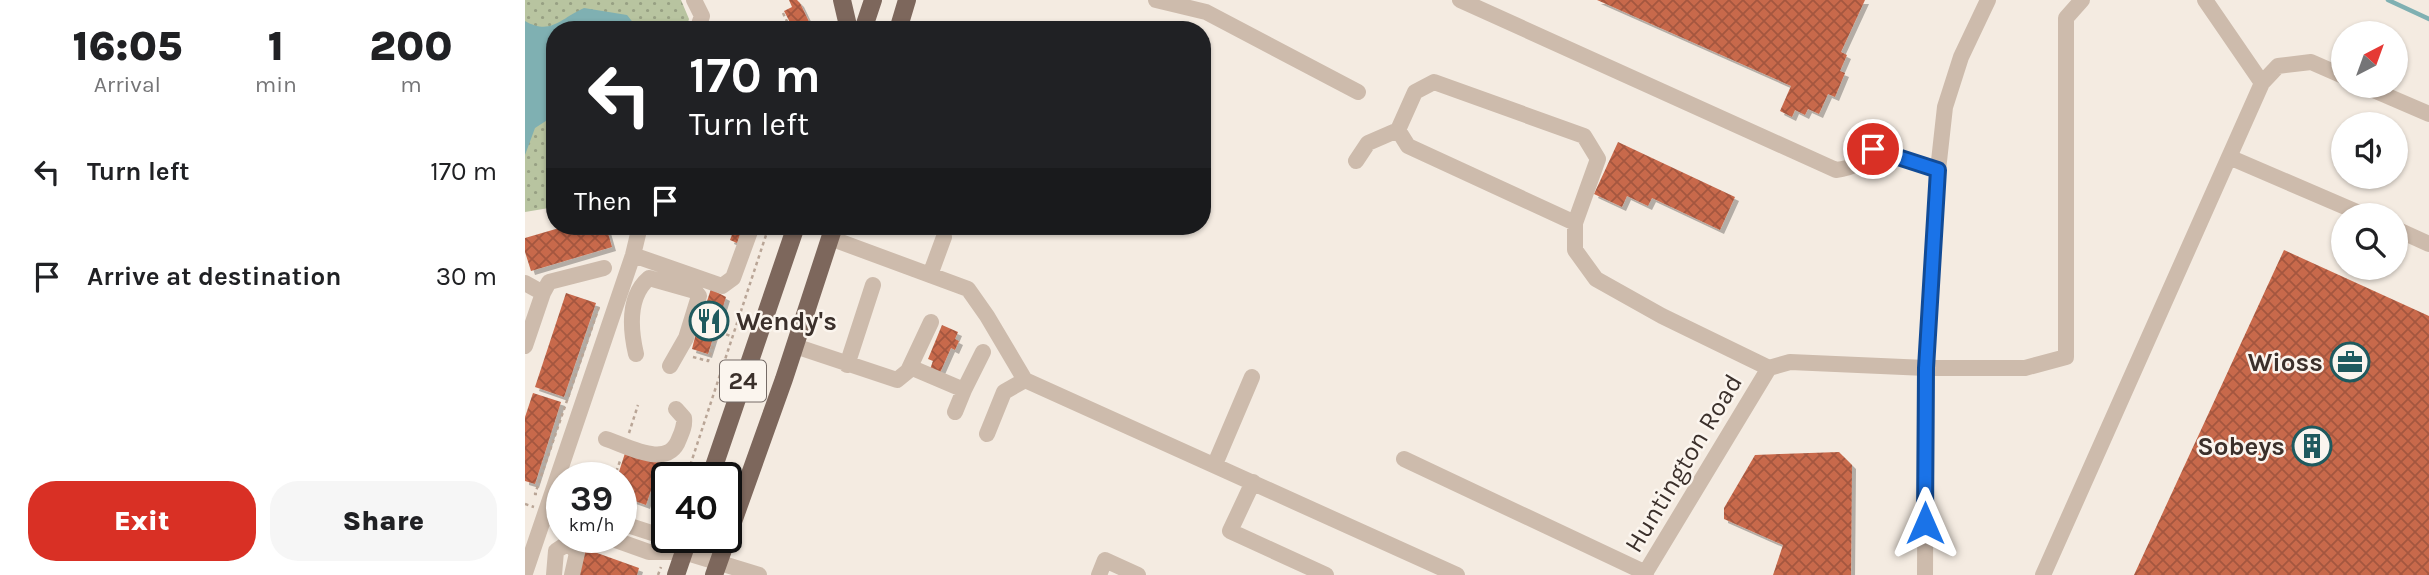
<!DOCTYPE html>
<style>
:root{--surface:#fff;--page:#f6f6f6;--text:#202124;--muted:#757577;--accent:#d93025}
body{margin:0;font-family:Karla,sans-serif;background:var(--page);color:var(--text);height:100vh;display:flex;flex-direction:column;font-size:26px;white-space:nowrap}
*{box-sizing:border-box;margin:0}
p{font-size:23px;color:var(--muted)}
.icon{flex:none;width:38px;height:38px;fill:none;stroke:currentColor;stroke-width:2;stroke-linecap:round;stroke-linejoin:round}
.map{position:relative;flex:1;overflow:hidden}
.drawer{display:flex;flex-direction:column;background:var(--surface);width:525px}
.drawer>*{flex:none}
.top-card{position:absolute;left:21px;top:21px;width:665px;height:214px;border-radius:28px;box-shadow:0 2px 5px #0004;background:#202124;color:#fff;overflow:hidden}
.needle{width:46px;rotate:41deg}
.fabs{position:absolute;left:1806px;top:21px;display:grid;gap:14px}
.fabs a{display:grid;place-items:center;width:77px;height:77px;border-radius:50%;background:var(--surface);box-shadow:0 2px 5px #0004;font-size:35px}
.speed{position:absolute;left:21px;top:462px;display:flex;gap:14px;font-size:35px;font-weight:700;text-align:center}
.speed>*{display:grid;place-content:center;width:91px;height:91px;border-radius:50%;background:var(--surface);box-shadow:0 2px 5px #0004;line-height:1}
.speed small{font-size:18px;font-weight:400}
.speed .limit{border:4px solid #111;border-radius:10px;background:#fff;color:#111}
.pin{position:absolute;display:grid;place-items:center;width:60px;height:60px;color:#fff;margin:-30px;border:4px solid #fff;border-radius:50%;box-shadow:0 2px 7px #0007}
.me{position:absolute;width:77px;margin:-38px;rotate:0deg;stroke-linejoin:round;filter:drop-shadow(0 0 5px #0008)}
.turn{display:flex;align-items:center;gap:24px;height:147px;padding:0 28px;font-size:32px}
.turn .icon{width:91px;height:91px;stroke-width:2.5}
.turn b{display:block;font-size:49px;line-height:60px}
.then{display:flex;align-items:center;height:66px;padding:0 28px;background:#0003;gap:14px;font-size:26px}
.eta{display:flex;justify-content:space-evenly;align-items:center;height:119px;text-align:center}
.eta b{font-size:42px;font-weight:800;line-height:49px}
.primary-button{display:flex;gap:14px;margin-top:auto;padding:14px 28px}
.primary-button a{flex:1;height:80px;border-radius:28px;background:var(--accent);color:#fff;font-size:28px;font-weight:800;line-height:80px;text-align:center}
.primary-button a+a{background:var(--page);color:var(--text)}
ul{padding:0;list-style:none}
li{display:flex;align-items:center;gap:21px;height:105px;padding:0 28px}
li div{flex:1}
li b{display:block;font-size:26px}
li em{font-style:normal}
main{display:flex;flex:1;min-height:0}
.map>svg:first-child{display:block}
.grass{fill:url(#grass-dots)}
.water{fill:#7fb0b2}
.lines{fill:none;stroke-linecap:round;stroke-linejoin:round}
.stream{stroke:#7fb0b2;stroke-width:4.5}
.building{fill:url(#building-cross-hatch);filter:url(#shadow)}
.path{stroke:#b9a596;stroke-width:2.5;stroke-dasharray:3.5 3.5;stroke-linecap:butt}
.minor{stroke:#cdbbac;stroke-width:16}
.major{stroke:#7d675c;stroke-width:18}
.route-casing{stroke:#114b97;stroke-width:18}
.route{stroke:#1a73e8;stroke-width:12}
.labels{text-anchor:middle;stroke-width:5;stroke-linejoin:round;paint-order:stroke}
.shield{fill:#fbf5ee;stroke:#756b66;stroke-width:2}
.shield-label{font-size:24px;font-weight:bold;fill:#3b302b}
.poi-label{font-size:26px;font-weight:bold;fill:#3b302b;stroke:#fbf5ee;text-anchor:end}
.street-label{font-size:26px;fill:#3b302b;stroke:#fbf5ee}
</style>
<main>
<section class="drawer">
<div class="eta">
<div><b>16:05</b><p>Arrival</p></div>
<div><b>1</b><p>min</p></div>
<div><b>200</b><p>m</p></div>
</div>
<ul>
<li><svg class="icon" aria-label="left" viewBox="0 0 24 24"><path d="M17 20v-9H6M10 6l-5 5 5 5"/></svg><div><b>Turn left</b></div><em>170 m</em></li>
<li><svg class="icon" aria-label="arrive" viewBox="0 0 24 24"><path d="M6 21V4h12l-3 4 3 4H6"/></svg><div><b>Arrive at destination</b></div><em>30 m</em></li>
</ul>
<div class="primary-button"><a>Exit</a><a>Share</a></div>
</section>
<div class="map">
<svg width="1904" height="575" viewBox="0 0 1904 575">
<defs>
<pattern id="grass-dots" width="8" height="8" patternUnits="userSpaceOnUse" patternTransform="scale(1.75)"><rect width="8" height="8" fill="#b8c4a0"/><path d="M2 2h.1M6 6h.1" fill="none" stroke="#97a083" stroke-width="1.8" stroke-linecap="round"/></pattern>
<pattern id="building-cross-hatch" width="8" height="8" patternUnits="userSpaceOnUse" patternTransform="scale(1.75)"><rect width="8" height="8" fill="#c8694b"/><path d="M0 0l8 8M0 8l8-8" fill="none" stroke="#a4573f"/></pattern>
<filter id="shadow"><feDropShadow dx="4" dy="4" stdDeviation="0" flood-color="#0004"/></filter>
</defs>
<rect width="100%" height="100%" fill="#f4ebe1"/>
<path class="grass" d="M0,0H156L164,19L161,30H30V207L0,212Z"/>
<path class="water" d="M59,8L102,15L114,30H30V115L10,128L0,155V21C26,36 36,18 59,8Z"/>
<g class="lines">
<path class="stream" d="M1863,0L1904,19"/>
</g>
<path class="building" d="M264,0H272L275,3L288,30H269L259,11L267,7Z
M1072,0H1340L1316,52L1322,55L1315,71L1320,73L1310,97L1303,94L1294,114L1283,109L1280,115L1270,110L1267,117L1255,111L1266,86Z
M249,21L253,30H232Z
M1093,142L1210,197L1195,230L1127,198L1123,206L1102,196L1097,207L1069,194Z
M41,226H81L87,247L6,271L0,252V238Z
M202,226H223L221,233L216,231L212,243L205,240L209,229Z
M1759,250L1904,316V575H1609Z
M186,289L201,297L183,354L167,349L172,329L169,328L172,321L175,322Z
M41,293L71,303L39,397L10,387Z
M417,325L433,332L430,339L434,341L430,350L426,348L414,375L404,372L408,361L403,359Z
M8,393L36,402L10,484L0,481V417Z
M101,450L136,461L121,505L96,496V478H92Z
M1314,452L1327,465L1326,575H1248L1258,545L1199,519V508L1230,455Z
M61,549L114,568L112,575H52Z"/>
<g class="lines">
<path class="path" d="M258,13L266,30
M168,357L183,361L193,331L208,337
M104,433L113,405
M89,478L95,461
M161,478L244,226
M12,494H10L75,304
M0,504L9,507
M133,575L136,567"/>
<path class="minor" d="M169,0L177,16L172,30
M631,0L681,12L833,92
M935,0L1311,170C1328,168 1338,162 1348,149L1413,170
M1737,83L1753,66L1786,62L1818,76
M1839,86L1904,114
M1704,157L1839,215
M831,161L843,143L873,130
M1050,223L883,146L873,130L890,92L909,82L1059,136L1073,159L1050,223V250L1071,279L1137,316L1244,368
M1871,229L1904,244
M305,238L443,289L462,316L500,380L932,575
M108,255L197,286L208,278L227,226
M405,275L419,237
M0,283L18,293L0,346
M18,293L24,282L79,268
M270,346L372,380L383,371L406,322
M111,354C105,328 103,296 124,278L170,291L174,296L161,338L145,366
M322,365L348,285
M385,367L439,390L430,412
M439,390L458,352
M462,434L479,392L500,380
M81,439C103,446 143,470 154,439C157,432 160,426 159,418L151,409
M879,459L1121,573
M690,464L727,377
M728,482L705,531L801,575
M20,516L37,522
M96,523L130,534L159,552L234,575
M82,537L124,552H157
M0,573L108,255L115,226
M29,575L31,551L40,545L47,547L52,553L47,575
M574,575L580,560L613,575
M1119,575L1244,368L1265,362L1401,368H1500L1541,357V18L1557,0
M1400,575L1401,368L1413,170L1420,107L1436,57L1463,0
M1518,575L1737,83L1680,0"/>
<path class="major" d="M317,0L324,30
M338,30L348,0
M373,30L382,0
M185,478L271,226
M151,575L164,537
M189,575L259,379L309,226"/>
</g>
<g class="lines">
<defs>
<path id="route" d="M1348,149L1413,170L1401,368L1400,523"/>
</defs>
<use href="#route" class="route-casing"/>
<use href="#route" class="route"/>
</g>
<defs>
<symbol id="restaurant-ring" viewBox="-11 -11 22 22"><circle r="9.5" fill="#fbf5ee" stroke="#1f5a5e" stroke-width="1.5"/><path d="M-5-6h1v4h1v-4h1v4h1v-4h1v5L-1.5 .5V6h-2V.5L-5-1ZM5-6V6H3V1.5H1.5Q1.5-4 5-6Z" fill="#1f5a5e"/></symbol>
<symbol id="office-ring" viewBox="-11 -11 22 22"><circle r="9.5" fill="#fbf5ee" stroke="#1f5a5e" stroke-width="1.5"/><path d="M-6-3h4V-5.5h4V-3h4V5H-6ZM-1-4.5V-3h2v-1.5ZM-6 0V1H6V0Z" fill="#1f5a5e"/></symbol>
<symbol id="building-ring" viewBox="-11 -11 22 22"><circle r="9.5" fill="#fbf5ee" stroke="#1f5a5e" stroke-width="1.5"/><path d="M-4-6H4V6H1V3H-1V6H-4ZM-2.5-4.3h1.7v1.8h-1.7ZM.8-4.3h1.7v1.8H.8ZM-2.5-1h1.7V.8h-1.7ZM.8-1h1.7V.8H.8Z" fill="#1f5a5e"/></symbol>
</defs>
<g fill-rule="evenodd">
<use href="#restaurant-ring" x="162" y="299" width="44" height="44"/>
<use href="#office-ring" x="1803" y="340" width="44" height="44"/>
<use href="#building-ring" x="1765" y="424" width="44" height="44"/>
</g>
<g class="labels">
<rect class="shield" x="195" y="360.5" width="46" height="41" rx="5"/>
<g class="shield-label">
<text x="218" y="389">24</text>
</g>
<g class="poi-label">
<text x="211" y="330" text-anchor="start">Wendy's</text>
<text x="1798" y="371">Wioss</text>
<text x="1760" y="455">Sobeys</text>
</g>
<g class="street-label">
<text transform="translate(1158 463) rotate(-59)" y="9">Huntington Road</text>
</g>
</g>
</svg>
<div class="fabs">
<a><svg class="needle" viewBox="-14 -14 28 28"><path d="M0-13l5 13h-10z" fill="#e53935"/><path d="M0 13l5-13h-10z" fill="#757577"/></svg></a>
<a><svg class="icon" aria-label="sound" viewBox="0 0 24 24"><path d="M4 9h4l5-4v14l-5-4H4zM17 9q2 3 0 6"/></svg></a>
<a><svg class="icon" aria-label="search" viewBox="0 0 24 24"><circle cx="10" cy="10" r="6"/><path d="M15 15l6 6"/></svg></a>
</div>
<div class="speed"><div>39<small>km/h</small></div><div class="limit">40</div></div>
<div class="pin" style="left:1348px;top:149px;background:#d93025"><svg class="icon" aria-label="arrive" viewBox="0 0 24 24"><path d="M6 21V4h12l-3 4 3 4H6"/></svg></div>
<svg class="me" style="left:1400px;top:523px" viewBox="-20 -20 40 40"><path d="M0-17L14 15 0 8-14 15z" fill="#1a73e8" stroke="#fff" stroke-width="4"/></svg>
<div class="top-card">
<div class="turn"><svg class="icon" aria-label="left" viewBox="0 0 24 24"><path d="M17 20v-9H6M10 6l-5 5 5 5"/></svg><div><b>170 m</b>Turn left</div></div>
<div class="then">Then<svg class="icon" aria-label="arrive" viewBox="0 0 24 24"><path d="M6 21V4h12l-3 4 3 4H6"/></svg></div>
</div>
</div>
</main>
